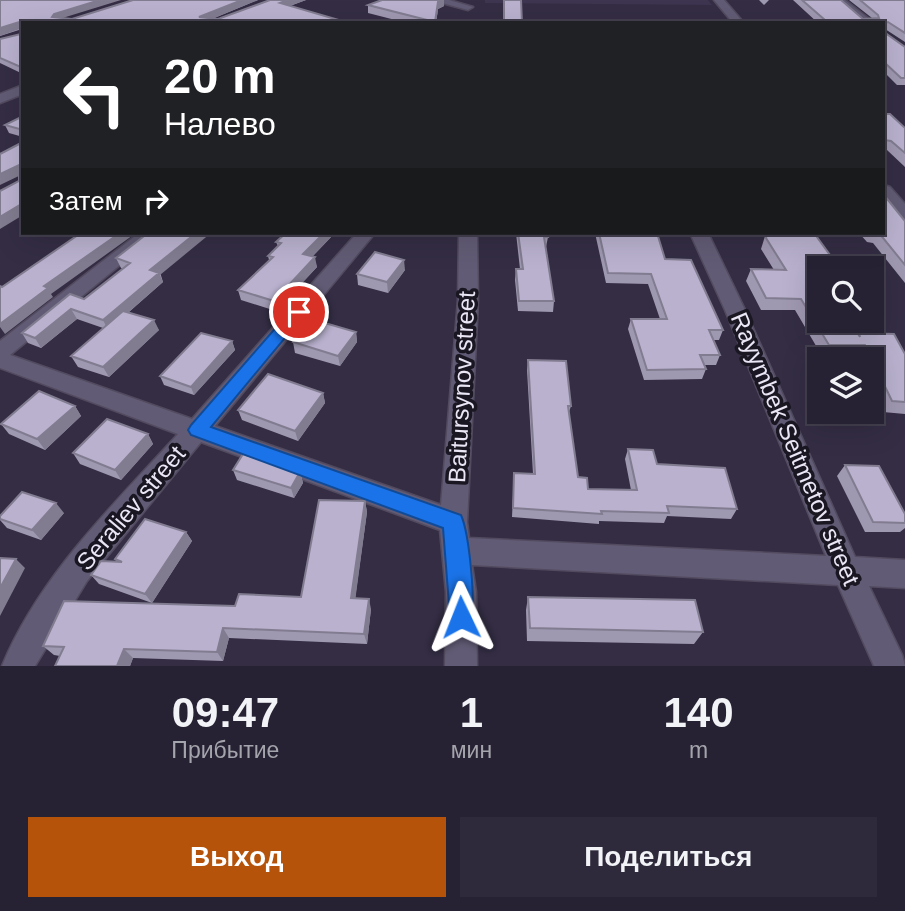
<!DOCTYPE html>
<html lang="ru">
<meta charset="utf-8">
<style>
:root{--surface:#272233;--page:#2f2a3b;--text:#f1f3f6;--muted:#a4a4ac;--line:#433f4e;--accent:#b45309}
body{margin:0;font-family:Helvetica,sans-serif;background:var(--page);color:var(--text);height:100vh;display:flex;flex-direction:column;font-size:26px;white-space:nowrap}
*{box-sizing:border-box;margin:0}
p{font-size:23px;color:var(--muted)}
.icon{flex:none;width:38px;height:38px;fill:none;stroke:currentColor;stroke-width:2;stroke-linecap:round;stroke-linejoin:round}
.map{position:relative;height:666px;overflow:hidden}
.drawer{display:flex;flex-direction:column;background:var(--surface);flex:1}
.drawer>*{flex:none}
.banner{position:absolute;left:21px;top:21px;width:864px;height:214px;border-radius:0px;box-shadow:0 7px 28px #0002,0 0 0 2px var(--line);background:#202124;color:#fff;overflow:hidden}
.controls{position:absolute;left:807px;top:256px;display:grid;gap:14px}
.controls a{display:grid;place-items:center;width:77px;height:77px;border-radius:0px;background:var(--surface);box-shadow:0 7px 28px #0002,0 0 0 2px var(--line);font-size:35px}
.pin{position:absolute;display:grid;place-items:center;width:60px;height:60px;color:#fff;margin:-30px;border:4px solid #fff;border-radius:50%;box-shadow:0 2px 7px #0007}
.me{position:absolute;width:77px;margin:-38px;rotate:358deg;stroke-linejoin:round;filter:drop-shadow(0 0 5px #0008)}
.turn{display:flex;align-items:center;gap:24px;height:147px;padding:0 28px;font-size:32px}
.turn .icon{width:91px;height:91px;stroke-width:2.5}
.turn b{display:block;font-size:49px;line-height:60px}
.then{display:flex;align-items:center;height:66px;padding:0 28px;background:#0003;gap:14px;font-size:26px}
.eta{display:flex;justify-content:space-evenly;align-items:center;height:119px;text-align:center}
.eta b{font-size:42px;font-weight:700;line-height:49px}
.action{display:flex;gap:14px;margin-top:auto;padding:14px 28px}
.action a{flex:1;height:80px;border-radius:0px;background:var(--accent);color:#fff;font-size:28px;font-weight:700;line-height:80px;text-align:center}
.action a+a{background:var(--page);color:var(--text)}
.map>svg:first-child{display:block}
.built{fill:#3e3551}
.lines{fill:none;stroke-linecap:round;stroke-linejoin:round}
.street-casing{stroke:#524b5f;stroke-width:3}
.street{fill:#625b75;fill-rule:evenodd}
.wall{fill:#9f98b1}
.shaded-wall{fill:#827c90}
.building{fill:#b9b1ce;stroke:#827c90;stroke-width:2}
.route{fill:#1a73e8;stroke:#114b97;stroke-width:2}
.labels{text-anchor:middle;stroke-width:7;stroke-linejoin:round;paint-order:stroke}
.street-label{font-size:24px;fill:#eae6f5;stroke:#1a1722}
</style>
<div class="map">
<svg width="905" height="666" viewBox="0 0 905 666">
<rect width="100%" height="100%" fill="#342d44"/>
<path class="built" d="M485,0H708L712,5L485,3Z"/>
<g class="lines">
<defs>
<path id="street" d="M431,0H449L473,7L468,10Z
M714,0H724L744,23H733Z
M834,0H845L874,23H862Z
M23,85V94L0,103V94Z
M884,185L890,187L905,204V219L899,218L884,200Z
M139,233H159L10,355L192,419L357,233H375L215,426L441,505L458,300L459,233H477L478,300L467,522L469,538L826,556L725,310L690,233H708L745,310L855,557L905,560V588L869,586L902,655L905,666H874L838,585L472,565L476,592L477,666H445L446,592L440,530L201,442L87,581L35,666H2C39,576 114,504 178,434L0,368V341Z"/>
</defs>
<use href="#street" class="street-casing"/>
<use href="#street" class="street"/>
</g>
<path class="wall" d="M0,0L63,18L72,19L133,0H258L212,19H218L270,0H306L290,6L349,23H23V74L0,63V39L21,34L22,29L0,36Z
M759,0H769L764,5Z
M793,0H841L863,19L872,18L849,0H905V42L885,29L884,32L905,47V85H897L884,72V23H818Z
M368,5L444,6L438,9L436,23H407L368,13Z
M884,114L905,128V167L887,150H884Z
M23,116V137L9,133L5,125Z
M905,221V283L873,243L867,242L859,233H884Z
M148,233L163,282L129,312L159,330L109,377L78,367L71,356L103,328L77,319L41,348L28,343L22,333L84,299L123,269L121,268L116,258Z
M516,233H547L548,237L546,247L554,301L553,312L518,311L515,280L516,269H520Z
M595,233H657L665,259L723,330L719,340H713L720,355L716,365H704L706,369L702,379L644,380L628,329L631,319H660L648,284L606,283Z
M766,233H814L838,266L837,268H819V320L858,334L905,354V414L883,412L872,387V359H858L857,357L822,356L795,310H761L746,281L751,269L774,270L761,249Z
M334,234L313,256L317,267L276,311L241,300L238,290L269,260L268,256L278,246L276,242Z
M405,270L388,293L358,285L357,274Z
M356,332L357,342L340,366L295,353L293,342Z
M232,341L235,350L194,395L164,385L160,376Z
M528,360L571,406L569,412L578,477L588,489L631,490L625,459L628,449L737,509L731,519L667,516L664,523L599,521V524L512,517L514,473L533,474L527,370Z
M323,393L325,403L298,441L242,420L238,410Z
M75,406L81,416L45,450L9,434L1,424Z
M148,434L153,444L121,480L80,464L73,453Z
M845,465L905,514V528L900,532H865L837,476Z
M233,470L300,472L303,483L294,498L237,480Z
M365,501L367,512L355,599L371,609L367,644L229,638L223,661L133,658L130,666H55L60,656L54,655L43,646L235,606L301,597Z
M64,513L41,540L7,528L0,520V516Z
M186,532L192,541L152,603L99,584L91,575L117,562L115,559Z
M528,597L703,632L694,644L527,641L526,610Z"/>
<path class="shaded-wall" d="M100,0H121L56,20L52,17L54,14Z
M242,0H258L202,23L199,17Z
M288,0H306L281,9L280,3Z
M442,0H444V6L438,9L436,23H435L438,2Z
M19,22L22,28L0,36V28Z
M19,165L23,174L0,185V174Z
M23,203V215L0,229V217Z
M120,233H136L51,294L53,297L5,334L0,327V324L44,286Z
M196,233H211L160,275L163,282L108,330L103,320L150,270Z
M324,233H334V234L305,264L303,254Z
M315,257L317,267L276,311L274,301Z
M404,260L405,270L388,293L387,282Z
M71,309L77,319L41,348L35,338Z
M154,320L159,330L109,377L103,367Z
M356,332L357,342L340,366L338,356Z
M232,341L235,350L194,395L191,387Z
M323,393L325,403L298,441L295,431Z
M75,406L81,416L45,450L37,439Z
M148,434L153,444L121,480L115,470Z
M300,472L303,483L294,498L291,488Z
M365,501L367,512L354,609L351,598Z
M56,503L64,513L41,540L32,530Z
M186,532L192,541L152,603L145,594Z
M16,559L25,568L0,616V588Z
M369,599L371,609L367,644L364,634Z
M223,628L229,638L223,661L217,652Z
M124,649L133,658L130,666H117Z"/>
<path class="building" d="M0,0H100L54,14L52,17L72,19L133,0H242L199,17L218,19L270,0H288L280,3L349,23H23V25L19,22L0,28Z
M382,0H442L438,2L435,22L368,5Z
M504,0H521L522,23H504Z
M802,0H841L863,19L879,18L878,15L860,0H905V33L888,22L885,23L884,32L905,47V78H901L884,62V23H842L839,20H825Z
M23,25V68L0,58V39L21,34Z
M884,114H890L905,128V153L891,141L884,140Z
M23,116V130L5,125Z
M23,142V203L0,217V191L19,181V165L0,174V154Z
M884,195L905,221V265L879,233H884Z
M81,233H120L44,286L48,288L0,324V286L2,287Z
M148,233H196L150,270L159,273L103,320L71,309L35,338L22,333L70,294L84,299L130,263L116,258Z
M286,233H324L303,254L315,257L274,301L238,290L273,257L268,256L281,243L276,242Z
M518,233H547L548,237H544L554,301H519L516,269H523Z
M599,233H657L665,259L691,260L723,330H709L720,355H700L706,369L647,370L631,319H667L651,274L608,273Z
M767,233H814L838,266H813L819,275V320H849L860,337L859,333L894,334L905,354V402L892,401L865,345H829L801,299L766,298L751,269L786,270L766,238Z
M375,252L404,260L387,282L357,274Z
M123,311L154,320L103,367L71,356Z
M311,319L356,332L338,356L293,342Z
M201,333L232,341L191,387L160,376Z
M528,360L566,361L571,406H568L578,477L587,478L588,489L637,490L628,449L653,450L657,464L725,468L737,509L667,506L669,513L601,511L602,514L513,508L514,473L535,474Z
M268,374L323,393L295,431L238,410Z
M39,391L75,406L37,439L1,424Z
M107,419L148,434L115,470L73,453Z
M243,454L300,472L291,488L233,470Z
M845,465L879,466L905,514V523L873,522Z
M22,492L56,503L32,530L0,519V516Z
M319,500L365,501L351,598L369,599L364,634L223,628L217,652L124,649L117,666H55L64,647L43,646L64,601L235,606L239,594L301,597Z
M145,519L186,532L145,594L91,575L101,561L122,562L115,559Z
M0,558L16,559L0,588Z
M528,597L695,600L703,632L530,628Z"/>
<path class="route" d="M299,307L306,312L304,315L211,427L461,515C469,533 477,607 470,625L461,628L453,625L450,617L443,528L191,435L188,430L191,425L293,308Z"/>
<g class="labels">
<g class="street-label">
<text transform="translate(462 387) rotate(-87)" y="8">Baitursynov street</text>
<text transform="translate(795 449) rotate(67)" y="8">Rayymbek Seitmetov street</text>
<text transform="translate(131 508) rotate(-50)" y="8">Seraliev street</text>
</g>
</g>
</svg>
<div class="controls">
<a><svg class="icon" aria-label="search" viewBox="0 0 24 24"><circle cx="10" cy="10" r="6"/><path d="M15 15l6 6"/></svg></a>
<a><svg class="icon" aria-label="layers" viewBox="0 0 24 24"><path d="M12 4l9 5-9 5-9-5zM3 14l9 5 9-5"/></svg></a>
</div>
<div class="pin" style="left:299px;top:312px;background:#d93025"><svg class="icon" aria-label="arrive" viewBox="0 0 24 24"><path d="M6 21V4h12l-3 4 3 4H6"/></svg></div>
<svg class="me" style="left:461px;top:617px" viewBox="-20 -20 40 40"><path d="M0-17L14 15 0 8-14 15z" fill="#1a73e8" stroke="#fff" stroke-width="4"/></svg>
<div class="banner">
<div class="turn"><svg class="icon" aria-label="left" viewBox="0 0 24 24"><path d="M17 20v-9H6M10 6l-5 5 5 5"/></svg><div><b>20 m</b>Налево</div></div>
<div class="then">Затем<svg class="icon" aria-label="right" viewBox="0 0 24 24"><path d="M7 20v-9h11M14 6l5 5-5 5"/></svg></div>
</div>
</div>
<section class="drawer">
<div class="eta">
<div><b>09:47</b><p>Прибытие</p></div>
<div><b>1</b><p>мин</p></div>
<div><b>140</b><p>m</p></div>
</div>
<div class="action"><a>Выход</a><a>Поделиться</a></div>
</section>
